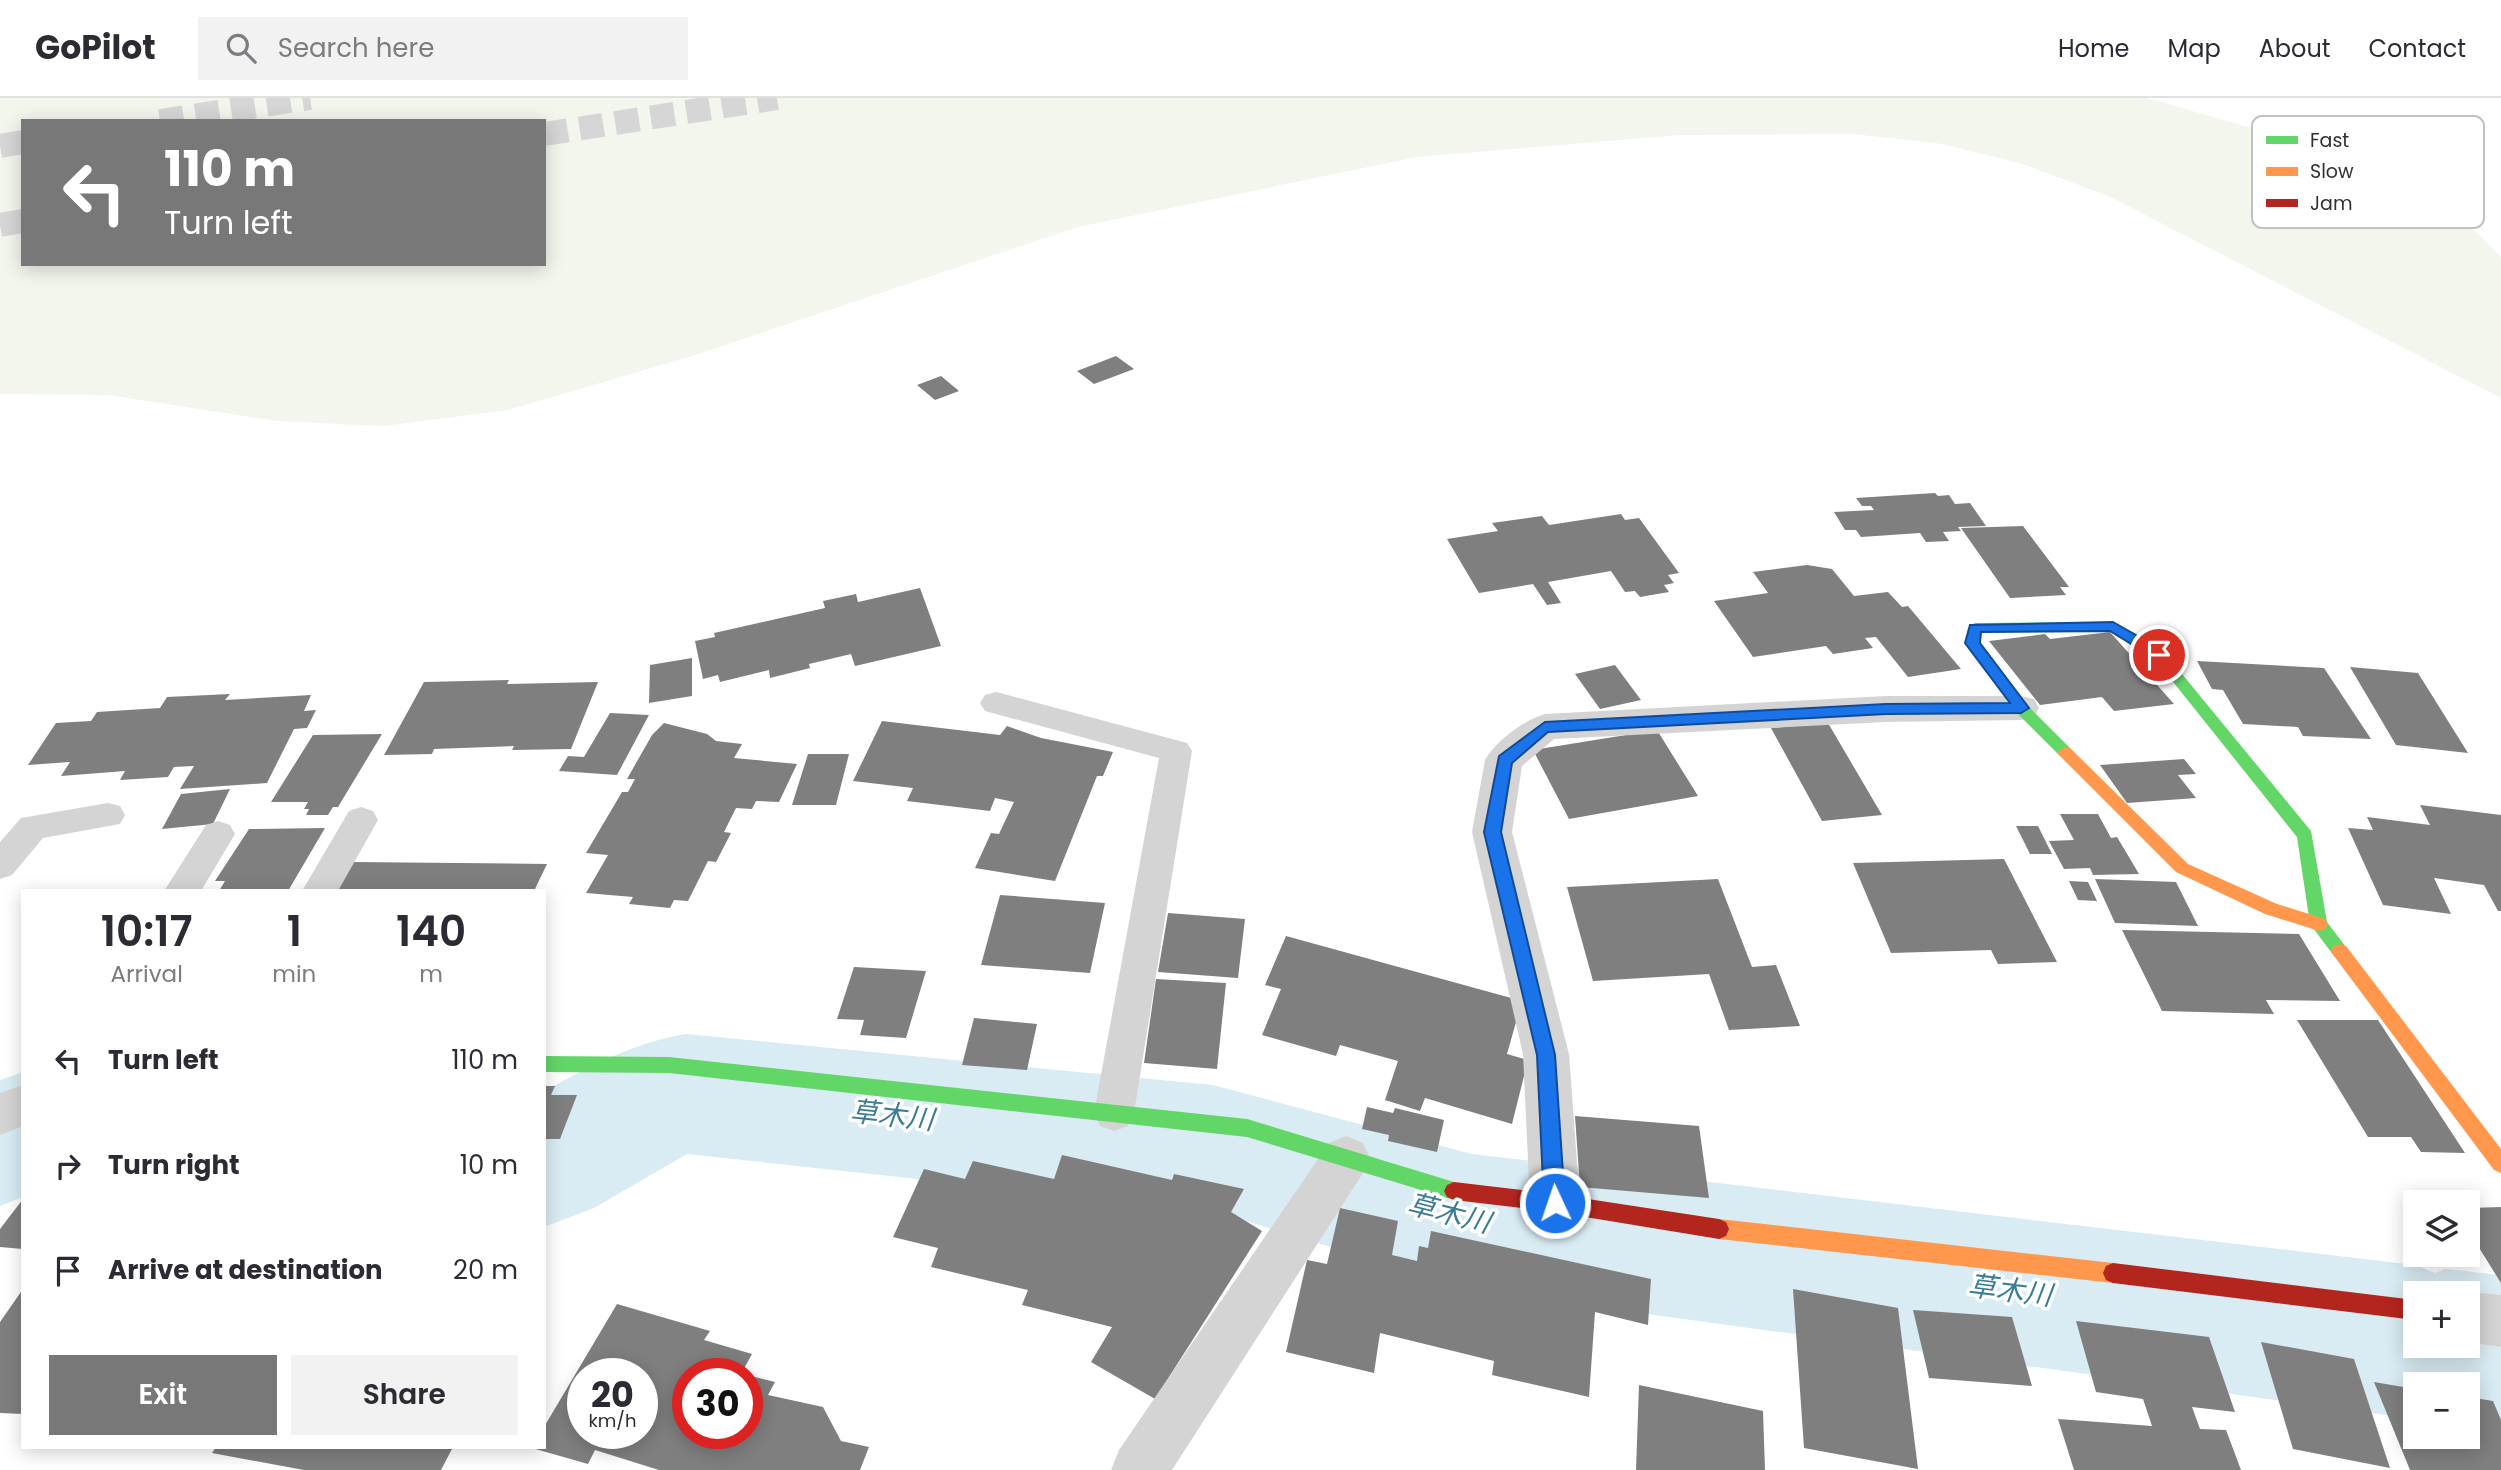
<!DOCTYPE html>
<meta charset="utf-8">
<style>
:root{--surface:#fff;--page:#f2f2f3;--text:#2b2b33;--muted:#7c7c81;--line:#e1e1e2;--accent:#787878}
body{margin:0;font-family:Poppins,"Noto Sans JP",sans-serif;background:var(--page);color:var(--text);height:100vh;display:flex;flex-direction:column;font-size:26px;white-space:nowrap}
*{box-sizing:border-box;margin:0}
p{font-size:23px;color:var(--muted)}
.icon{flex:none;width:38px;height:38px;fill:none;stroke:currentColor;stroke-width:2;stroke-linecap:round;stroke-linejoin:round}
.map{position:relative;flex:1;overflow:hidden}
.panel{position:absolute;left:21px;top:791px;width:525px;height:560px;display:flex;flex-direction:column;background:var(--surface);border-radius:0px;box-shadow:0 4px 18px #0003}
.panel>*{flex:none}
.top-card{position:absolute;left:21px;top:21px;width:525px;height:147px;border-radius:0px;box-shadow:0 4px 18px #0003;background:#787878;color:#fff;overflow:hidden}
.buttons{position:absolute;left:2403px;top:1092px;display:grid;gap:14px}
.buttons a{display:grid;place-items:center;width:77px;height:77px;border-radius:0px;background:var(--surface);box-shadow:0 4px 18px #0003;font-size:35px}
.speed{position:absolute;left:567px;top:1260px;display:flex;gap:14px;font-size:35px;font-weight:700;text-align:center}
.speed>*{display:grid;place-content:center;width:91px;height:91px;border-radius:50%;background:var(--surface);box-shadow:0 4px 18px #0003;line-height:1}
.speed small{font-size:18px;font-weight:400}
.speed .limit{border:10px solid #d22;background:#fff;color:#111}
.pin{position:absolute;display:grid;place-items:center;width:60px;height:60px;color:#fff;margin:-30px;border:4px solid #fff;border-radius:50%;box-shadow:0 2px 7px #0007}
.me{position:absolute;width:77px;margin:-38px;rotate:357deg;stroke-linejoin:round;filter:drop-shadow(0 0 5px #0008)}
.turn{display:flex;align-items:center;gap:24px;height:147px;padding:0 28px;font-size:32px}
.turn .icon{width:91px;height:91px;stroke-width:2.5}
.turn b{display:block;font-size:49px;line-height:60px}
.eta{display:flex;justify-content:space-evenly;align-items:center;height:119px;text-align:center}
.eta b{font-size:42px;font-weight:600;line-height:49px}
.action{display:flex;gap:14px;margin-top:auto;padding:14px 28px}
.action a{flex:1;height:80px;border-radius:0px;background:var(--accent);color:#fff;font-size:28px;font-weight:600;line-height:80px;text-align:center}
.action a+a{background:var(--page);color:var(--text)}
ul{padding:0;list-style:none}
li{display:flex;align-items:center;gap:21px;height:105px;padding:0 28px}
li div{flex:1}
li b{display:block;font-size:26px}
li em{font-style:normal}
header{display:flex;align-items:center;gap:42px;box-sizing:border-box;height:98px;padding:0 35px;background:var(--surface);border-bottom:2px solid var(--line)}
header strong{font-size:33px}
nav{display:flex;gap:38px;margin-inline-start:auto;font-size:24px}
.search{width:490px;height:63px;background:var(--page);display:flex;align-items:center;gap:18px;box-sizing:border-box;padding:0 24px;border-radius:0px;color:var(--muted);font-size:26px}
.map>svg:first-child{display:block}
.green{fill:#f2f6ed;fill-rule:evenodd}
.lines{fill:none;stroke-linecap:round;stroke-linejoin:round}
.river{fill:#d9ecf3;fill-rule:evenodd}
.building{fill:#7f7f7f;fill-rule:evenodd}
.highway-tunnel{stroke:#d6d6d6;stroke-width:24;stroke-dasharray:24 12;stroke-linecap:butt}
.lane{fill:#d4d4d4;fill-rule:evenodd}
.street{fill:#d4d4d4;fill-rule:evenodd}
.fast{fill:#63d668;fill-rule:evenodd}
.slow{fill:#ff974d;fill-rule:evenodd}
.jam{fill:#b3261e;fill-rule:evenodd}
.route{fill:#1a73e8;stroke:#114b97;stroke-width:2}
.labels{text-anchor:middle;stroke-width:7;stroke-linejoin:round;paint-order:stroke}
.near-water-label{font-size:28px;font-style:italic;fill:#3a7d96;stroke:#fff}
.key{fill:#fff;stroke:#c1c1c1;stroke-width:2}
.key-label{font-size:19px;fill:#303030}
</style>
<header>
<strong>GoPilot</strong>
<div class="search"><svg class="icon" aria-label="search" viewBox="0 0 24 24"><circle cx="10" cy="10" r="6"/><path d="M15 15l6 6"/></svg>Search here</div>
<nav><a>Home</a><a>Map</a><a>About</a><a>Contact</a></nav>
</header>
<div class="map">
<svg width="2501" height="1372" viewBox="0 0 2501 1372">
<rect width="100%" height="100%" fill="#fff"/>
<path class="green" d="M0,0H2147L2419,78L2501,159V300L2108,98L2023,66L1943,46L1853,36L1681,37L1417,59L1078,129L692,258L508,312L383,328L277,323L108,297L0,296ZM23,23H544V166H23Z"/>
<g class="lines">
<path class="river" d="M686,936L1213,987L1472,1056L2415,1167L2435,1175L2445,1171L2501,1177V1333L2468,1328V1286H2415V1321L1472,1192L1213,1113L687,1056L594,1110L544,1129V993C590,969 634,944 686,936ZM2415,1195H2468V1248H2415Z
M23,974V1099L0,1108V982Z"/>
</g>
<path class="building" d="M1116,258L1134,271L1094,286L1077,273Z
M941,278L959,293L935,302L917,287Z
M1935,395L1938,398L1949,397L1955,406L1970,405L1986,428L1958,429L1961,433L1943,434L1949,443L1926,444L1920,435L1861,439L1856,432H1845L1834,414L1874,412L1871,408H1862L1856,400Z
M1621,416L1625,422L1639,420L1679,475L1668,477L1674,485L1664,487L1669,494L1640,499L1635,493L1625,494L1611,473L1548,484L1561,505L1547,507L1533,486L1479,495L1447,441L1498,433L1492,425L1542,418L1549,427Z
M2023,428L2069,489H2060L2066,497L2010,500L1961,430Z
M1807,467L1832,471L1854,498L1888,494L1902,509L1908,508L1961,571L1908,579L1876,539L1865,540L1873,550L1833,556L1826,548L1753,559L1714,503L1768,495L1753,474Z
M920,490L941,548L855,568L851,556L809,566L810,570L770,580L769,572L720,584L718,577L703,581L695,543L715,539L714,535L825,510L823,503L856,496L858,504Z
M2110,534L2174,606L2114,613L2102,599L2040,607L1989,543L2045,536L2050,541Z
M692,560V598L649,605L650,567Z
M2197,563L2324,570L2371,641L2303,638L2298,629L2243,626L2223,592L2212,591Z
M1615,567L1641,602L1600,611L1575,576Z
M2350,569L2418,575L2468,655L2396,647Z
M509,582L507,586L598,584L571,651L512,652L514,648L434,651L432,656L384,657L424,584Z
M230,596L225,602L311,597L304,613L316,612L307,630L294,631L267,685L180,691L194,668L174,669L168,679L120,682L125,673L61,678L70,664L28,667L56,625L91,623L97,614L160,610L167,599Z
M610,615L649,617L617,677L559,673L568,658L584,659Z
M882,623L1000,637L1007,628L1041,640L1113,654L1103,678H1097L1055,783L975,770L991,735L999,736L1014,704L995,700L990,713L907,703L913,690L853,683Z
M664,625L707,636L716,643L742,646L734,660L797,666L779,704L756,703L752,711L736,710L724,734L731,735L716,764L708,763L688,803L674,802L670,810L629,806L633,799L586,795L608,757L586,755L622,694H628L635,681H627L652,637Z
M1828,625L1882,717L1822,723L1771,630Z
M1657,632L1698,698L1569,721L1533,652Z
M382,636L338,709H333L328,717H306L309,711H304L308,704H271L313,637Z
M808,656H849L836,707H792Z
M2184,661L2196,676L2178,677L2196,700L2127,705L2100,667Z
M230,691L213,726L162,731L181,696Z
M2420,707L2501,717V813H2498L2484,787L2434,780L2451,816L2383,807L2348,730L2373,732L2367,719L2430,727Z
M2060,716H2098L2111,740L2117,739L2139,776L2093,777L2090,770L2064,771L2049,743L2074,742Z
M2016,728H2038L2052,756H2030Z
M325,730L288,793H219L225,783H215L249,731Z
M2004,761L2057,864L1998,866L1991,852L1891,855L1853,765Z
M352,764L547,766L534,793H335Z
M1718,781L1752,869L1776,867L1800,928L1729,932L1709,876L1593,883L1567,789Z
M2095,781L2176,784L2198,828L2115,825Z
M2069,783L2088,784L2097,803L2078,802Z
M1000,797L1105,805L1090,875L981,867Z
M1168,815L1245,821L1238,880L1158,874Z
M2122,832L2299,836L2340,903L2266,902L2274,916L2162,913Z
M1286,838L1522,903L1507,956L1528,962L1512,1026L1425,1000L1420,1013L1385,1002L1398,963L1340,947L1336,958L1262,937L1281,891L1265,887Z
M854,869L926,873L906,940L860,937L864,922L837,921Z
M1156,881L1226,885L1217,971L1144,965Z
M974,920L1037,926L1027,972L962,967Z
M2297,922H2378L2465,1055L2421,1054L2411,1039H2368Z
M544,988H555L551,997H577L560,1041H544Z
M1367,1009L1393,1015L1395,1010L1444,1022L1437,1054L1388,1043L1389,1037L1362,1031Z
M1575,1018L1699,1028L1709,1100L1580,1089Z
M1062,1057L1172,1082L1174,1076L1244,1091L1231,1114L1262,1133L1155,1301L1091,1264L1112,1229L1022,1207L1028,1192L931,1169L938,1150L893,1139L924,1071L965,1081L973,1063L1054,1081Z
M23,1101V1151L0,1149V1131Z
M2501,1109V1185L2468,1132V1110Z
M1340,1110L1398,1123L1392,1157L1417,1163L1419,1148L1428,1150L1431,1133L1651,1181L1648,1227L1595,1214L1589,1299L1492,1277L1494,1263L1380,1235L1374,1275L1286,1254L1307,1162L1327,1166Z
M23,1191V1316L0,1315V1224Z
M1793,1191L1898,1210L1918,1371L1804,1350Z
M617,1206L710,1233L704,1242L752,1256L741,1276H688V1335H747V1277L775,1284L768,1297L823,1309L841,1343L869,1349L860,1372H659L595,1352L588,1366L532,1350L544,1349V1329ZM583,1276H642V1335H583Z
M1913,1212L2012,1219L2032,1288L1929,1280Z
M2076,1223L2209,1239L2235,1314L2192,1309L2200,1331L2226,1332L2241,1372H2074L2058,1321L2152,1328L2143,1301L2096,1294Z
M2261,1244L2354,1261L2390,1370L2293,1351Z
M2374,1284L2415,1291V1339H2468V1299L2493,1303L2501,1322V1372H2410Z
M1639,1287L1763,1313L1765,1372H1636Z
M216,1349H453L441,1372H304L212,1355Z"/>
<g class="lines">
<path class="highway-tunnel" d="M160,23L310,0
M544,36L777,0
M0,48L23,44
M0,127L23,123"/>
<path class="lane" d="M996,594L1187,645L1192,653L1134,1015L1128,1028L1114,1033L1100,1028L1094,1015L1159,660L985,613L980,605L985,597Z
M108,705L120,708L125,717L120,726L43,740L12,777L0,781V744L21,720Z
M361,709L373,713L378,722L338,793H302L349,713Z
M218,723L230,727L235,736L201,793H164L206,727Z"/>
<path class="street" d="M1886,598H2021L2034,601L2039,610L2034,619L2021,622L1886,624L1554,641L1522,668L1512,734L1569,956L1580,1105L1572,1121L1555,1128L1538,1121L1530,1105L1523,956L1472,734L1485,662C1496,643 1524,622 1545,616Z
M23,987V1028L0,1037V995Z
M1346,1038L1363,1045L1370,1060L1363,1075L1172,1372H1111L1119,1352L1329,1045Z
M2468,1194L2501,1197V1249L2468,1244V1195H2464Z"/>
<path class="fast" d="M2113,524L2164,554L2311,733L2327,824L2349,853L2346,858L2340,860L2334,858L2310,826L2297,739L2154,560L2110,534L1981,535L1980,545L2026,606L2070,650L2073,654L2065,659L2060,658L2016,614L1966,545L1968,530L1975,525Z
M544,958L669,959L1247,1021L1454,1084L1461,1087L1464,1093L1461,1099L1454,1102L1247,1039L669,975L544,974Z"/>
<path class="slow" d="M2065,649L2070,650L2188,766L2277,806L2325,821L2328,826L2325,831L2319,833L2265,816L2176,774L2060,658L2057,654Z
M2340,846L2346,848L2501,1051V1075L2494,1072L2334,858L2331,853L2334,848Z
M1719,1121L2113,1165L2120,1168L2123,1175L2120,1182L2113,1185L1719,1141L1712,1138L1709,1131L1712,1124Z"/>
<path class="jam" d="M1454,1084L1555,1096L1719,1121L1726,1124L1729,1131L1726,1138L1719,1141L1555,1114L1454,1102L1447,1099L1444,1093L1447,1087Z
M2113,1165L2415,1202V1222L2113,1185L2106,1182L2103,1175L2106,1168Z"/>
</g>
<path class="route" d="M2113,524L2164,553L2166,557L2164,560H2154L2110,533L1981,534L1980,545L2029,610L2021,615L1886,616L1548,634L1512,665L1501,734L1555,957L1565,1105L1562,1111L1555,1114L1547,1111L1544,1105L1537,957L1484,734L1499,658L1545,624L1886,606L2010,605L1965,545L1970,527Z"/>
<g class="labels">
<g class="near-water-label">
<text transform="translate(892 1017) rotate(6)" y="10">草木川</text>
<text transform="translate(1449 1115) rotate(14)" y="10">草木川</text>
<text transform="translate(2010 1192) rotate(7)" y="10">草木川</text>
</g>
</g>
<rect x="2252" y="18" width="232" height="112" rx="10" class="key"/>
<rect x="2266" y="38" width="32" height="8" fill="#63d668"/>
<rect x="2266" y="69" width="32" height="9" fill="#ff974d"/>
<rect x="2266" y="101" width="32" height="8" fill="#b3261e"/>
<g class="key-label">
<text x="2310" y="49">Fast</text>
<text x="2310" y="80">Slow</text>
<text x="2310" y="112">Jam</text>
</g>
</svg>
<div class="buttons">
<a><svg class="icon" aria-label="layers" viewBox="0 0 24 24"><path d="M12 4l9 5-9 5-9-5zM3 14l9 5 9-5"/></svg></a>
<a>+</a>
<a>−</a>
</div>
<div class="speed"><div>20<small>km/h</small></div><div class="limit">30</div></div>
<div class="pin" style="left:2159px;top:557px;background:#d93025"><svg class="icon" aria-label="arrive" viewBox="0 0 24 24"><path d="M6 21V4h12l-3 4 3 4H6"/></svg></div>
<svg class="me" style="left:1555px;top:1105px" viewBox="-20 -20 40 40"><circle r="17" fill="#1a73e8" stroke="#fff" stroke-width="3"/><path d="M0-11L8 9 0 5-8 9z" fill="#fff"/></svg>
<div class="top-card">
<div class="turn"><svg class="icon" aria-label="left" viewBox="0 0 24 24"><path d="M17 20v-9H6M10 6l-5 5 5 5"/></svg><div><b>110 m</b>Turn left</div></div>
</div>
<section class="panel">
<div class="eta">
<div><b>10:17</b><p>Arrival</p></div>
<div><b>1</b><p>min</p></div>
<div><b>140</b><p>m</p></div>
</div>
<ul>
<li><svg class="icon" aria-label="left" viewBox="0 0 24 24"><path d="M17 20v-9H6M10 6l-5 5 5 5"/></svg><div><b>Turn left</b></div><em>110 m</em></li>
<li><svg class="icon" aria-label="right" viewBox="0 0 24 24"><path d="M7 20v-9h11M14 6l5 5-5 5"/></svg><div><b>Turn right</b></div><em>10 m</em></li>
<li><svg class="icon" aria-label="arrive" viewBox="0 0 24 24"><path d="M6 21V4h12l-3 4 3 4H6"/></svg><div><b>Arrive at destination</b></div><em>20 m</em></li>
</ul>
<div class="action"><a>Exit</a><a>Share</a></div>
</section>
</div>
